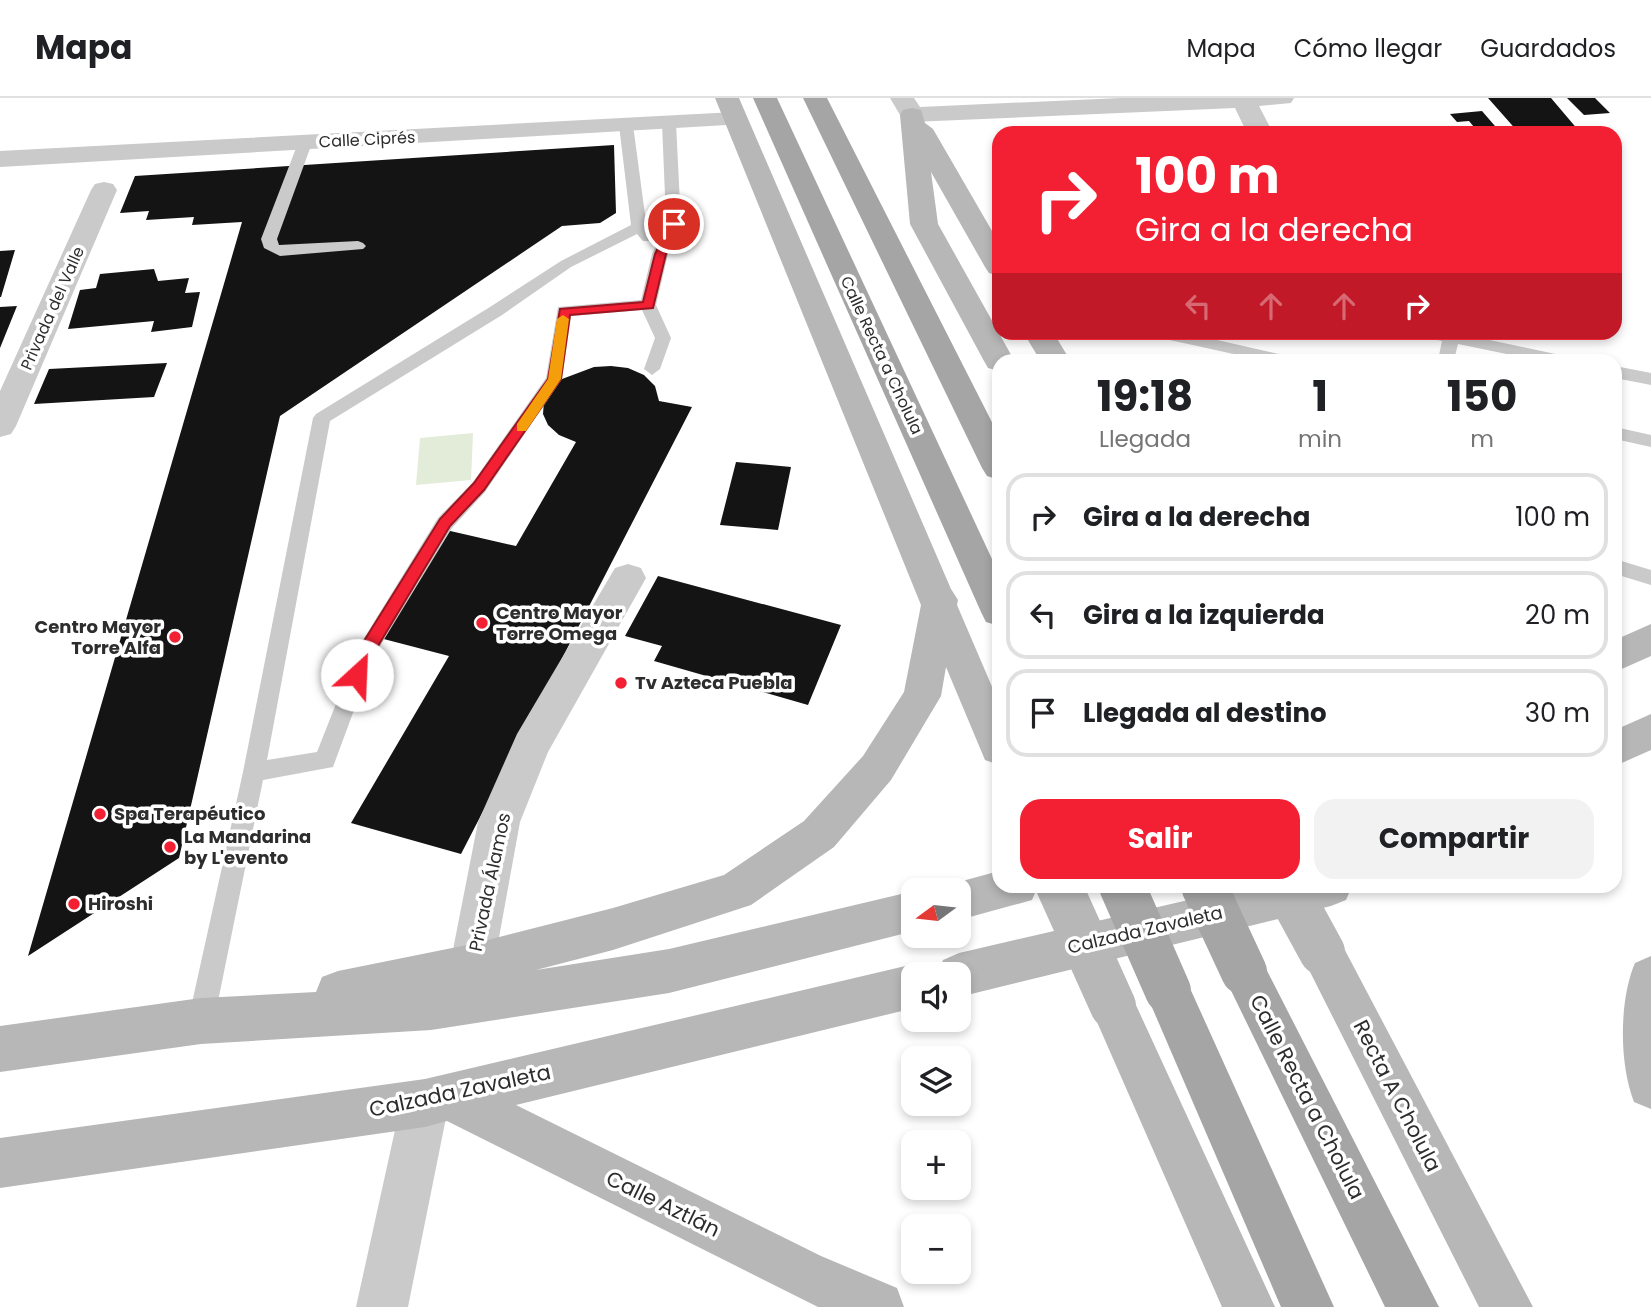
<!DOCTYPE html>
<html lang="es">
<meta charset="utf-8">
<style>
:root{--surface:#fff;--page:#f2f2f2;--text:#202124;--muted:#757577;--line:#e0e0e0;--accent:#f32033}
body{margin:0;font-family:Poppins,sans-serif;background:var(--page);color:var(--text);height:100vh;display:flex;flex-direction:column;font-size:26px;white-space:nowrap}
*{box-sizing:border-box;margin:0}
p{font-size:23px;color:var(--muted)}
.icon{flex:none;width:38px;height:38px;fill:none;stroke:currentColor;stroke-width:2;stroke-linecap:round;stroke-linejoin:round}
.map{position:relative;flex:1;overflow:hidden}
.sheet{position:absolute;left:992px;top:256px;width:630px;height:539px;display:flex;flex-direction:column;background:var(--surface);border-radius:21px;box-shadow:0 4px 10px #0003}
.sheet>*{flex:none}
.banner{position:absolute;left:992px;top:28px;width:630px;height:214px;border-radius:21px;box-shadow:0 4px 10px #0003;background:#f32033;color:#fff;overflow:hidden}
.needle{width:46px;rotate:255deg}
.fabs{position:absolute;left:901px;top:780px;display:grid;gap:14px}
.fabs a{display:grid;place-items:center;width:70px;height:70px;border-radius:14px;background:var(--surface);box-shadow:0 4px 10px #0003;font-size:35px}
.pin{position:absolute;display:grid;place-items:center;width:60px;height:60px;color:#fff;margin:-30px;border:4px solid #fff;border-radius:50%;box-shadow:0 2px 7px #0007}
.me{position:absolute;width:77px;margin:-38px;rotate:25deg;stroke-linejoin:round;filter:drop-shadow(0 0 5px #0008)}
.turn{display:flex;align-items:center;gap:24px;height:147px;padding:0 28px;font-size:32px}
.turn .icon{width:91px;height:91px;stroke-width:2.5}
.turn b{display:block;font-size:49px;line-height:60px}
.lanes{display:flex;align-items:center;height:66px;padding:0 28px;background:#0003;justify-content:center;gap:35px;direction:ltr}
.lanes .off{opacity:.35}
.eta{display:flex;justify-content:space-evenly;align-items:center;height:119px;text-align:center}
.eta b{font-size:42px;font-weight:700;line-height:49px}
.action{display:flex;gap:14px;margin-top:auto;padding:14px 28px}
.action a{flex:1;height:80px;border-radius:21px;background:var(--accent);color:#fff;font-size:28px;font-weight:700;line-height:80px;text-align:center}
.action a+a{background:var(--page);color:var(--text)}
ul{padding:0;list-style:none}
li{display:flex;align-items:center;gap:21px;height:88px;margin:0 14px 10px;padding:0 14px;border:4px solid var(--line);border-radius:21px}
li div{flex:1}
li b{display:block;font-size:26px}
li em{font-style:normal}
header{display:flex;align-items:center;gap:42px;box-sizing:border-box;height:98px;padding:0 35px;background:var(--surface);border-bottom:2px solid var(--line)}
header strong{font-size:33px}
nav{display:flex;gap:38px;margin-inline-start:auto;font-size:24px}
.map>svg:first-child{display:block}
.green{fill:#e3ecd9}
.building{fill:#141414}
.lines{fill:none;stroke-linecap:round;stroke-linejoin:round}
.lane{fill:#cacaca;fill-rule:evenodd}
.street{fill:#cacaca;fill-rule:evenodd}
.secondary{fill:#b7b7b7;fill-rule:evenodd}
.primary{fill:#a5a5a5;fill-rule:evenodd}
.secondary-bridge{stroke:#b7b7b7;stroke-width:46}
.primary-bridge{stroke:#a5a5a5;stroke-width:46}
.route{fill:#f32033;stroke:#9e1521;stroke-width:2}
.slow{fill:#f59e0b}
.poi-dot{fill:#f32033;stroke:#fff;stroke-width:2.5}
.labels{text-anchor:middle;stroke-width:7;stroke-linejoin:round;paint-order:stroke}
.far-street-label{font-size:16px;fill:#2d2d2d;stroke:#fff}
.poi-label{font-size:18px;font-weight:bold;fill:#2d2d2d;stroke:#fff;text-anchor:start}
.street-label{font-size:18px;fill:#2d2d2d;stroke:#fff}
.near-street-label{font-size:21px;fill:#2d2d2d;stroke:#fff}
</style>
<header>
<strong>Mapa</strong>
<nav><a>Mapa</a><a>Cómo llegar</a><a>Guardados</a></nav>
</header>
<div class="map">
<svg width="1651" height="1209" viewBox="0 0 1651 1209">
<rect width="100%" height="100%" fill="#fff"/>
<path class="green" d="M473,335L471,382L416,387L420,340Z"/>
<path class="building" d="M1488,0H1551L1579,33L1519,35Z
M1567,0H1595L1610,15L1584,17Z
M1482,13L1501,35H1479L1469,23L1457,24L1450,16Z
M614,47L616,115L600,125L562,128L280,318L179,760L28,858L242,124L192,127L194,119L146,122L149,113L120,115L135,78Z
M15,152L1,199H0V153Z
M154,171L158,183L189,180L185,195L200,194L192,229L151,234L154,223L68,231L80,192L96,190L100,176Z
M17,208L0,250V209Z
M167,265L154,299L34,306L49,271Z
M611,268L628,270L644,277L655,288L659,303L692,309L461,756L351,725L449,558L376,539L446,432L516,448L576,344L559,337L548,327L543,316L544,303L562,281L594,269Z
M736,364L791,369L778,432L720,427Z
M658,478L841,527L808,607L654,563L662,548L625,538Z"/>
<g class="lines">
<path class="lane" d="M669,21L676,25L681,126L668,156L656,207L671,240L660,271L652,277L644,271L655,240L642,212L571,218L562,281L485,394L452,430L374,558L333,669L263,682L214,923L210,932L201,935L192,932L188,923L243,674L313,320L316,316L490,209L561,163L631,127L619,27L621,24L626,23L633,27L646,124L666,122L662,25ZM664,131L652,156L641,202L558,209L546,280L473,384L438,420L358,550L317,654L267,662L330,323L502,217L571,169L637,136L643,143H653L656,140L650,133Z
M305,41L312,45L277,141L279,147L358,143L363,145L366,148L363,151L280,158L264,150L261,141L298,45Z
M1148,234H1182L1283,257L1291,262H1261L1156,239Z
M1416,234H1452L1560,257L1568,262H1536L1458,246L1454,262H1438L1442,243L1418,238Z
M1615,268L1651,275V287L1615,280Z
M1615,329L1651,337V349L1615,341Z
M1615,461L1651,472V487L1615,476Z"/>
<path class="street" d="M890,0H914L920,9L1121,0H1294L1291,5L1259,8L1273,35H1247L1235,10L912,24L903,22Z
M735,14L744,16L747,21L744,26L0,69V53Z
M104,84L113,86L117,92L16,328L11,336L0,339V293L91,92L95,86Z
M628,466L641,470L646,480L548,654L520,724L494,867L488,882L472,888L456,882L450,867L478,724L517,636L615,470Z
M425,981L442,988L449,1005L408,1209H356L401,1005L408,988Z"/>
<path class="secondary" d="M715,0H739L951,491L958,502L957,507L999,605V667L985,662L946,569L941,598L891,682L834,749L751,807L613,852L536,872L669,851L914,793V833L669,895L431,932L201,946L0,974V928L201,900L316,894L322,879L338,873L472,846L613,810L724,777L804,723L863,658L904,594L921,507Z
M912,10L921,12L925,25L933,31L999,145V178L989,175L985,169L931,74L938,126L1014,262H999V273L988,270L984,263L910,126L900,17L903,12Z
M1023,234H1053L1070,262H1040Z
M1651,526V558L1615,574V542Z
M1651,616V652L1615,668V632Z
M999,773V788H1038L1032,802L959,822V793H942L944,788Z
M1249,788H1352L1346,802L1331,808L959,899V877H937L943,862L959,855Z
M1322,833L1338,839L1533,1209H1479L1300,854L1306,839Z
M1651,858V1011L1634,1004C1619,966 1619,902 1635,865Z
M914,866L930,873L932,877H914V910L516,1007L821,1158L897,1190L904,1209H818L447,1023L425,1029L0,1090V1040L425,981Z
M1113,886L1129,892L1275,1209H1222L1090,908L1097,892Z"/>
<path class="primary" d="M753,0H777L999,476V528L986,524L981,514Z
M803,0H827L999,338V382L987,378L982,370Z
M1244,852L1260,859L1439,1209H1385L1222,874L1228,859Z
M1168,871L1184,877L1334,1209H1281L1145,893L1152,877Z"/>
<path class="secondary-bridge" d="M1059,788L1113,908
M1286,788L1322,854"/>
<path class="primary-bridge" d="M1122,788L1168,893
M1204,788L1244,874"/>
</g>
<path class="route" d="M670,124L680,126L666,156L653,210L570,217L561,281L484,392L450,428L372,558L362,581H351L349,577L359,551L440,421L474,385L548,281L560,211L643,204L655,156Z"/>
<path class="slow" d="M563,217L569,221L561,281L526,333H517V326L548,281L557,221Z"/>
<g class="poi-dot">
<circle cx="482" cy="525" r="7"/>
<circle cx="175" cy="539" r="7"/>
<circle cx="621" cy="585" r="7"/>
<circle cx="100" cy="716" r="7"/>
<circle cx="170" cy="749" r="7"/>
<circle cx="74" cy="806" r="7"/>
</g>
<g class="labels">
<g class="far-street-label">
<text transform="translate(367 41) rotate(-3)" y="6">Calle Ciprés</text>
<text transform="translate(52 210) rotate(-66)" y="6">Privada del Valle</text>
<text transform="translate(882 257) rotate(65)" y="6">Calle Recta a Cholula</text>
</g>
<g class="poi-label">
<text x="496" y="521">Centro Mayor<tspan x="496" dy="21">Torre Omega</tspan></text>
<text x="161" y="535" text-anchor="end">Centro Mayor<tspan x="161" dy="21">Torre Alfa</tspan></text>
<text x="635" y="591">Tv Azteca Puebla</text>
<text x="114" y="722">Spa Terapéutico</text>
<text x="184" y="745">La Mandarina<tspan x="184" dy="21">by L'evento</tspan></text>
<text x="88" y="812">Hiroshi</text>
</g>
<g class="street-label">
<text transform="translate(490 784) rotate(-78)" y="6">Privada Álamos</text>
<text transform="translate(1145 832) rotate(-13)" y="6">Calzada Zavaleta</text>
</g>
<g class="near-street-label">
<text transform="translate(460 993) rotate(-12)" y="7">Calzada Zavaleta</text>
<text transform="translate(1397 998) rotate(63)" y="7">Recta A Cholula</text>
<text transform="translate(1307 999) rotate(63)" y="7">Calle Recta a Cholula</text>
<text transform="translate(663 1106) rotate(26)" y="7">Calle Aztlán</text>
</g>
</g>
</svg>
<div class="fabs">
<a><svg class="needle" viewBox="-14 -14 28 28"><path d="M0-13l5 13h-10z" fill="#e53935"/><path d="M0 13l5-13h-10z" fill="#757577"/></svg></a>
<a><svg class="icon" aria-label="sound" viewBox="0 0 24 24"><path d="M4 9h4l5-4v14l-5-4H4zM17 9q2 3 0 6"/></svg></a>
<a><svg class="icon" aria-label="layers" viewBox="0 0 24 24"><path d="M12 4l9 5-9 5-9-5zM3 14l9 5 9-5"/></svg></a>
<a>+</a>
<a>−</a>
</div>
<div class="pin" style="left:674px;top:126px;background:#d93025"><svg class="icon" aria-label="arrive" viewBox="0 0 24 24"><path d="M6 21V4h12l-3 4 3 4H6"/></svg></div>
<svg class="me" style="left:357px;top:577px" viewBox="-20 -20 40 40"><circle r="19" fill="#fff"/><path d="M0-13L10 11 0 6-10 11z" fill="#f32033"/></svg>
<div class="banner">
<div class="turn"><svg class="icon" aria-label="right" viewBox="0 0 24 24"><path d="M7 20v-9h11M14 6l5 5-5 5"/></svg><div><b>100 m</b>Gira a la derecha</div></div>
<div class="lanes"><svg class="icon off" aria-label="left" viewBox="0 0 24 24"><path d="M17 20v-9H6M10 6l-5 5 5 5"/></svg><svg class="icon off" aria-label="ahead" viewBox="0 0 24 24"><path d="M12 20V5M6 11l6-6 6 6"/></svg><svg class="icon off" aria-label="ahead" viewBox="0 0 24 24"><path d="M12 20V5M6 11l6-6 6 6"/></svg><svg class="icon" aria-label="right" viewBox="0 0 24 24"><path d="M7 20v-9h11M14 6l5 5-5 5"/></svg></div>
</div>
<section class="sheet">
<div class="eta">
<div><b>19:18</b><p>Llegada</p></div>
<div><b>1</b><p>min</p></div>
<div><b>150</b><p>m</p></div>
</div>
<ul>
<li><svg class="icon" aria-label="right" viewBox="0 0 24 24"><path d="M7 20v-9h11M14 6l5 5-5 5"/></svg><div><b>Gira a la derecha</b></div><em>100 m</em></li>
<li><svg class="icon" aria-label="left" viewBox="0 0 24 24"><path d="M17 20v-9H6M10 6l-5 5 5 5"/></svg><div><b>Gira a la izquierda</b></div><em>20 m</em></li>
<li><svg class="icon" aria-label="arrive" viewBox="0 0 24 24"><path d="M6 21V4h12l-3 4 3 4H6"/></svg><div><b>Llegada al destino</b></div><em>30 m</em></li>
</ul>
<div class="action"><a>Salir</a><a>Compartir</a></div>
</section>
</div>
